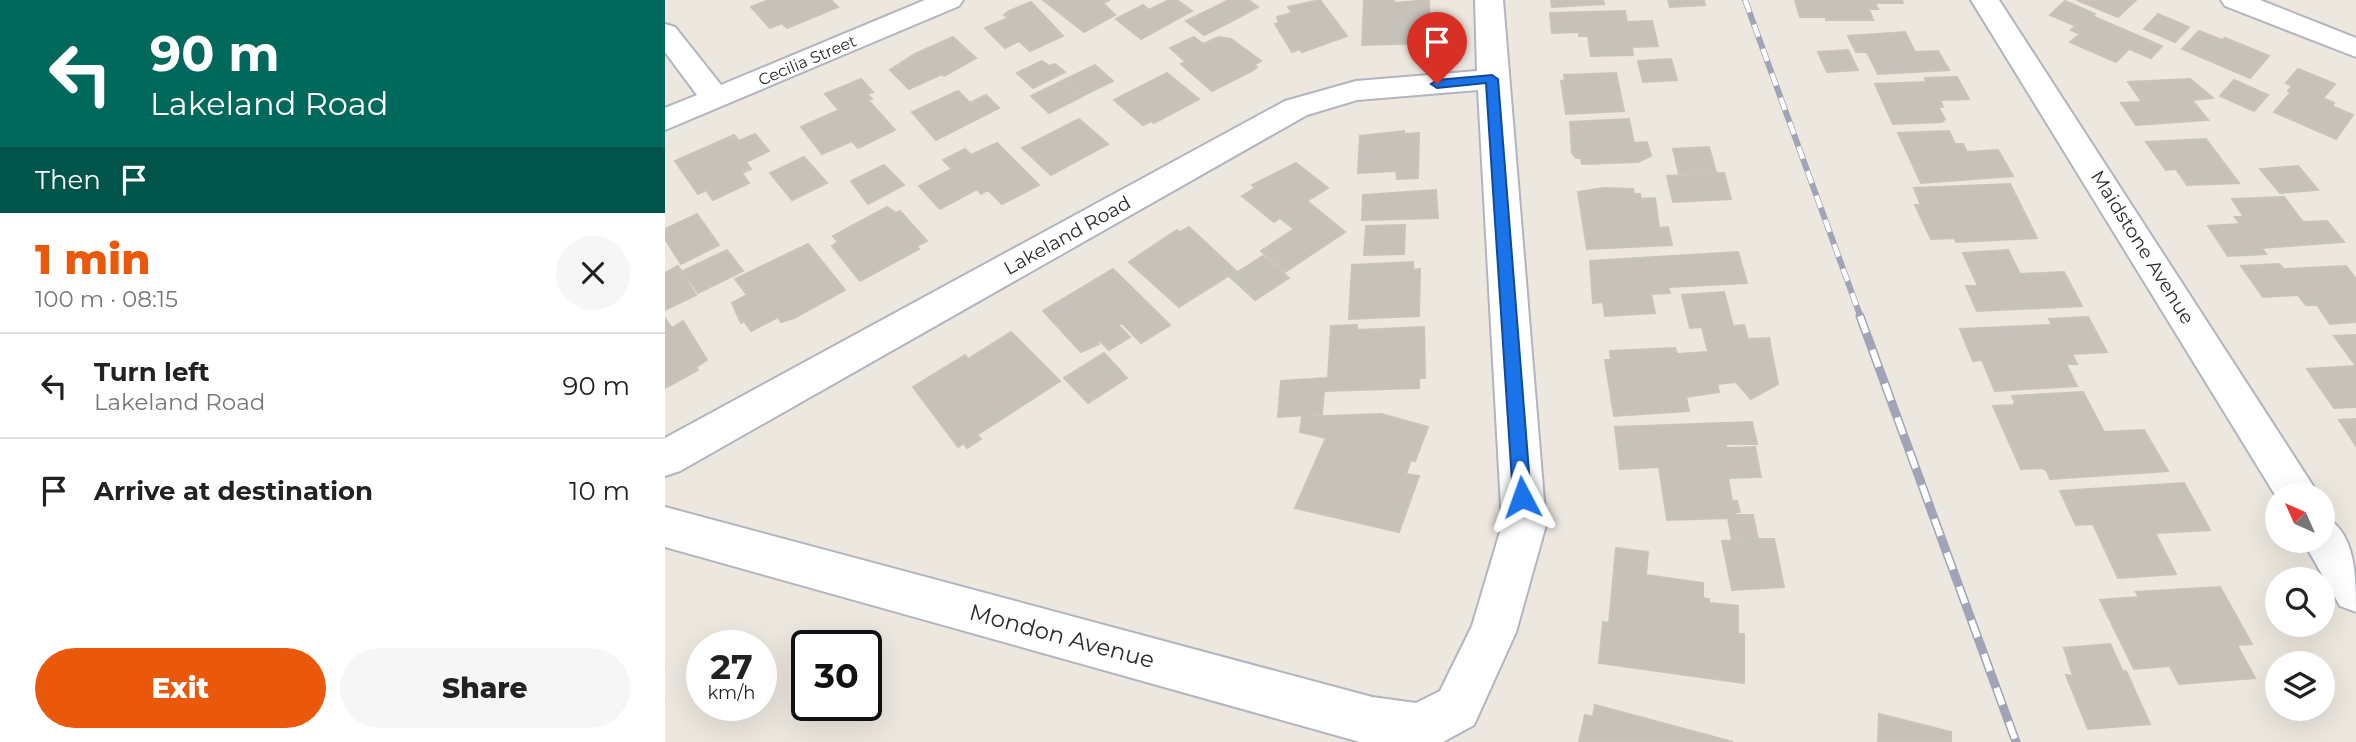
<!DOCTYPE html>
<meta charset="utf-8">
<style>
:root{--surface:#fff;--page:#f6f6f6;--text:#222;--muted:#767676;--line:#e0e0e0;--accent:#ea580c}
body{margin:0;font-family:Montserrat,sans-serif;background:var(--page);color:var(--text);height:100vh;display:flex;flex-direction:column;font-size:26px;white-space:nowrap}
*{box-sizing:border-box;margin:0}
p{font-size:23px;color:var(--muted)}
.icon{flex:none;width:38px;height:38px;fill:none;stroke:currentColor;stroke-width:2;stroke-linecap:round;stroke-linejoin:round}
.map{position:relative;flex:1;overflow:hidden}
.side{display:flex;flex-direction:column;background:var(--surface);width:665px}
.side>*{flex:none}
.banner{background:#00695c;color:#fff;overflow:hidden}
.needle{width:46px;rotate:315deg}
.fabs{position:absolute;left:1600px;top:483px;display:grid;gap:14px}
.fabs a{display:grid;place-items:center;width:70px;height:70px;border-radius:50%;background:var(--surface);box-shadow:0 7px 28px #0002;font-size:35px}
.speed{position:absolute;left:21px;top:630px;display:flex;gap:14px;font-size:35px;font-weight:700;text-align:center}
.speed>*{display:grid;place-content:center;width:91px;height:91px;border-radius:50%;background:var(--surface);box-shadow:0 7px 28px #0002;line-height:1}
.speed small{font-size:18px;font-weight:400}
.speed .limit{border:4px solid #111;border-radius:10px;background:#fff;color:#111}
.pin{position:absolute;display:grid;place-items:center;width:60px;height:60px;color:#fff;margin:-72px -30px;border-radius:50% 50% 50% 0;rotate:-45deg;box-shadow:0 0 7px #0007}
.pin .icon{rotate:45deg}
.me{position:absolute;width:77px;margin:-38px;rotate:356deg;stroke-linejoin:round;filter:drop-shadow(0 0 5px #0008)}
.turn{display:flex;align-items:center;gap:24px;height:147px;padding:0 35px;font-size:32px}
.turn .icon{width:91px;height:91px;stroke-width:2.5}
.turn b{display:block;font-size:49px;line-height:60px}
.then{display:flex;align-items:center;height:66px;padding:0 35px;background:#0003;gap:14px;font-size:26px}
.round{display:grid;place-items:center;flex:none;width:74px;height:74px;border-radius:37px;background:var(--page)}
.head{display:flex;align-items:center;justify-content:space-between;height:119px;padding:0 35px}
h1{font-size:42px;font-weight:800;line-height:52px;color:var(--accent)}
.action{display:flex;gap:14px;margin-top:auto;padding:14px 35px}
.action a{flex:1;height:80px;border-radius:42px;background:var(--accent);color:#fff;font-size:28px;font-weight:800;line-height:80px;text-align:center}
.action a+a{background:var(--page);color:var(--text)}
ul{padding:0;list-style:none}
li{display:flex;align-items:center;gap:21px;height:105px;padding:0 35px;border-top:2px solid var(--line)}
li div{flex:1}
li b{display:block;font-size:26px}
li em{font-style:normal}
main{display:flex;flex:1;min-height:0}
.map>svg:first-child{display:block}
.building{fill:#c6c2ba;stroke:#c9c4b8;stroke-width:2}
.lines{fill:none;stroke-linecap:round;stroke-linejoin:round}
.street-casing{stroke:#b2b4bf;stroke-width:4}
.street{fill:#fff;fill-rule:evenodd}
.rail-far1-casing{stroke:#a1a3b6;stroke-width:6}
.rail-casing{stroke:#a1a3b6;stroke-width:9}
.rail-far1{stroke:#fff;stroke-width:4.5;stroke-dasharray:13;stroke-linecap:butt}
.rail{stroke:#fff;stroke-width:6;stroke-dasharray:18;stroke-linecap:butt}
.route{fill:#1a73e8;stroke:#114b97;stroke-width:2}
.labels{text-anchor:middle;stroke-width:5;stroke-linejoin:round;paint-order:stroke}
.far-street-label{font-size:16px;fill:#2c2c2c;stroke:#fff}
.street-label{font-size:19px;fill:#2c2c2c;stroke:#fff}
.near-street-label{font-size:23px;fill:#2c2c2c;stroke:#fff}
</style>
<main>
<section class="side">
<div class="banner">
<div class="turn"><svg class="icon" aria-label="left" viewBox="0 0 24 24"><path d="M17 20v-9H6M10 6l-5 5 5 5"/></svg><div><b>90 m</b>Lakeland Road</div></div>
<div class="then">Then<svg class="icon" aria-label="arrive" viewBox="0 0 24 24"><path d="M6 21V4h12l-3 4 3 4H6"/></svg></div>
</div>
<div class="head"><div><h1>1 min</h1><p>100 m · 08:15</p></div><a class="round"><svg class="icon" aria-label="close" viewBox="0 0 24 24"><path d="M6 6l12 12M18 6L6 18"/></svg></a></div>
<ul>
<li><svg class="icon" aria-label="left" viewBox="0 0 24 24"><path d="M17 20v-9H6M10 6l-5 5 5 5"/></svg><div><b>Turn left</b><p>Lakeland Road</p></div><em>90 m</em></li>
<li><svg class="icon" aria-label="arrive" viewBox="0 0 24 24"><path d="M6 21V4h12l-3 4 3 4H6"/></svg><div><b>Arrive at destination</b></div><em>10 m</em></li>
</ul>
<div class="action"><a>Exit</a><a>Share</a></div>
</section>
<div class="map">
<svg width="1691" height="742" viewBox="0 0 1691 742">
<rect width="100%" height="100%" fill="#ede8df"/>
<path class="building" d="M104,0H166L173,7L122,28L117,23L105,28L86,7Z
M378,0H445L438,3L450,15L419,32Z
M504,0H512L527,11L476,39L451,19L478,5L484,10Z
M564,0H583L593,7L567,21L548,8Z
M655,0L682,36L637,52L635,49L627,52L610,24L614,23L612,17L627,13L623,7Z
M699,0H729V3L764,0L765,43L697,45Z
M886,0H938L939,4L887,7Z
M1003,0H1039L1040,5L1005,7Z
M1130,0H1237L1238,3H1210L1213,9H1204L1208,20H1161V17H1135Z
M1412,0H1471L1453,17Z
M1400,1L1430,14L1427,16L1497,46L1486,58L1464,49L1451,62L1405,42L1415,34L1406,30L1411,26L1385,15Z
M366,2L398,36L365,51L354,41L340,48L320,28L343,18L339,15L344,11Z
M548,8L567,21L539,35L521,21Z
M960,11L962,22L987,21L993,46L967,47L968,55L926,56L923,36H914V32L887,33L885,13Z
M1493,14L1524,27L1510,42L1479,29Z
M1534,31L1557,40L1560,38L1604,56L1585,78L1517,49Z
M1240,32L1250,52L1273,51L1284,70L1213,74L1202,52H1191L1183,36Z
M288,37L311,58L279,76L277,74L244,89L225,70L250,54Z
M529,37L538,44L554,37L566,39L596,61L589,65L592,67L587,71L547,91L516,64L521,62L505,48Z
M1183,50L1193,70L1162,72L1153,52Z
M1006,59L1012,80L978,82L973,61Z
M377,61L384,66L390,64L400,72L368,88L352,73Z
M430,65L448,81L417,96L399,80Z
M1633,69L1670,84L1658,98L1669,103L1667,106L1688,115L1671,139L1609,112L1626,92L1623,91L1627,86L1621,83Z
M502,73L534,99L489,123L486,121L478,125L449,100Z
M951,73L959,111L901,114L896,81L900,80L899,75Z
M1292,77L1304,99L1275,100L1278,107H1273L1280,119L1277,122L1228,124L1210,84L1261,82L1260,78Z
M196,79L208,92L202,94L207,99L203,100L230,130L193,148L187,141L157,154L136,127L174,110L160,94Z
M1525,79L1548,98L1527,100L1543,120L1471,125L1456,103L1477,102L1463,82Z
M1569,80L1603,95L1589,111L1555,96Z
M397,81L416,97L384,113L366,96Z
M293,91L305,103L321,95L334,108L271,140L247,112Z
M414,119L443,144L386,175L357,148Z
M964,119L969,143L982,142L986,156L973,162L917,164L916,158H911L907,153L905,122Z
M739,131V134L754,133L753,178L732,179L731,171L693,173L695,136Z
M1284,131L1290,144H1298L1302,152L1333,150L1348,176L1256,183L1233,133Z
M90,134L104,151L81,162L86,169L77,173L84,183L48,200L41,190L33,194L10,161L69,135L74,141Z
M1541,139L1574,183L1522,185L1511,169L1501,170L1481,142Z
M332,143L374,185L337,204L323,190L316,194L312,189L275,209L254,186L287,169L278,160L300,149L306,155Z
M1044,147L1051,172L1014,174L1008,149Z
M139,157L162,183L127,200L105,173Z
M631,163L663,188L642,201L680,232L620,272L596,251L629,229L615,218L609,222L577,196L590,188L587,185Z
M219,165L239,185L203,204L186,181Z
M1633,166L1653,190L1615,193L1595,169Z
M1059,173L1066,199L1008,202L1002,176Z
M1345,184L1372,238L1291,242L1290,238L1266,239L1250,205H1256L1249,188Z
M939,188L968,189L969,194H975L976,199L990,198L994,228L1003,227L1007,245L922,249L913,192Z
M771,190L773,218L697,220L698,195Z
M1619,197L1638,222L1662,221L1679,242L1597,248L1601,254L1563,256L1543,226L1575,224L1570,217H1579L1567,199Z
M222,207L231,213L235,211L262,241L252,246L254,249L195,281L167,246L173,242L168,236Z
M32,214L54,245L16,264L0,239V229Z
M740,225L739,254L699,255L701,226Z
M524,227L571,271L514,307L464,262L512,230L515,232Z
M143,244L180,290L129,318L116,322L113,317L86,331L79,321L76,323L67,303L82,295L70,279Z
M62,250L78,271L33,293L18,271Z
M1343,250L1355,274L1399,272L1417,306L1312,311L1301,286H1313L1298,253Z
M1073,252L1082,283L1003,287L1005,293L986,294L990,313L940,316L938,302L928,303L925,261Z
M598,256L624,278L590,300L565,277Z
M748,262V270L755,269L754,316L684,319L687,265Z
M1614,264L1619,269L1681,266L1691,279V322L1665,324L1652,305H1641L1633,295L1598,297L1576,266Z
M13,266L31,295L0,310V273Z
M448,269L505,325L476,343L457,323L453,325L465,337L444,350L434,340L432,341L434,344L416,352L378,311Z
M1059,292L1068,326L1079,325L1083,339L1104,338L1113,384L1086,399L1071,382L1052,384L1054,392L1021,397L1024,411L949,416L940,360H946L945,351L1010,348L1012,354L1043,352L1037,327L1025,328L1017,295Z
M1423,317L1442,352L1407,354L1412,364H1401L1412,386L1330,391L1317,360L1308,361L1295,329L1387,325L1384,319Z
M0,318L7,328L18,321L42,360L31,367L33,370L0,388Z
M692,325V330L759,327L760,378H754V388L659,391L657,414L613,417L616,381L663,378L666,326Z
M346,332L395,381L312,435L316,439L302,448L299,443L293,447L248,387L300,355L303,359Z
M1691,335V407L1669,408L1642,369L1691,366L1669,336Z
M439,353L462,378L423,403L399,378Z
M1418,392L1439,432L1479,430L1503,471L1385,479L1382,471L1377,468L1356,469L1328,406L1348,405L1350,402L1347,396Z
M716,414L763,427L750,461L746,460L741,474L754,476L734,532L630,508L661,438L635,432L637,417Z
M1691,419V446L1674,420Z
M1087,422L1092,444H1061V448L1090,447L1096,477L1063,478L1067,501H1072L1075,512H1070L1071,515H1088L1093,539L1067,540L1063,518L1002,520L994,467L955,469L950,427Z
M1519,483L1545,530L1490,533L1511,574L1453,578L1428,524L1411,525L1395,491Z
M1093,539H1109L1119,587L1067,590L1057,541Z
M951,548L983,552L981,575L1038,583V598L1044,599V603L1073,606V634H1079V683L934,663L938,622L944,623Z
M1555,587L1587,644L1572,645L1590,678L1514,684L1505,666L1469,669L1435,600L1474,597L1471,592Z
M1445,644L1458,672L1461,671L1485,724L1423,729L1401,675L1408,676L1399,648Z
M930,705L1068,742H914L920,715L928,717Z
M1214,714L1286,732V742H1213Z"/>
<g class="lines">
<defs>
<path id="street" d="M260,0H298L294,6L0,130V108L32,95L0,52V24L10,27L56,85Z
M810,0H838L881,525L851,632L809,725L778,742H695L0,547V507L707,697L751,703L775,691L807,626L837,525L813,90L692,100L642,115L15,471L0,476V438L620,101L691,81L812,71Z
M1306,0H1334L1654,495H1612V498Z
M1556,0H1595L1691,38V57L1560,6Z
M1657,515C1691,531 1691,575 1691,612L1675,606L1638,541H1657Z"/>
</defs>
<use href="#street" class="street-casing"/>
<use href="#street" class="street"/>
<defs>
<path id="rail-far1" d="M1080,0L1196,318"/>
<path id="rail" d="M1195,316L1351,742"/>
</defs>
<use href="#rail-far1" class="rail-far1-casing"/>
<use href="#rail" class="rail-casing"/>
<use href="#rail-far1" class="rail-far1"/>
<use href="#rail" class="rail"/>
</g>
<path class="route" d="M827,75L833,79L866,497L857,505L848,497L821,83L772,88L766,84L772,80Z"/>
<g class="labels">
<g class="far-street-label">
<text transform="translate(142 60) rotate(-23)" y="6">Cecilia Street</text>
</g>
<g class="street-label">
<text transform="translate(402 235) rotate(-29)" y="7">Lakeland Road</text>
<text transform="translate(1478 247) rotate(58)" y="7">Maidstone Avenue</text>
</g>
<g class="near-street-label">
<text transform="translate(397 636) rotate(15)" y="8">Mondon Avenue</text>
</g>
</g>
</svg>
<div class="fabs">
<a><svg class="needle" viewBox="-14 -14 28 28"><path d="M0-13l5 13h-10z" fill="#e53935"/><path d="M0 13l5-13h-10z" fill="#767676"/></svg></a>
<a><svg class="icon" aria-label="search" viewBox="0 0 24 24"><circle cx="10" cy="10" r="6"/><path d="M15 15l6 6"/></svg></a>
<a><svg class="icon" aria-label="layers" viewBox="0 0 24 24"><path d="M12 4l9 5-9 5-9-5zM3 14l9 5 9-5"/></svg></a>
</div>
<div class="speed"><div>27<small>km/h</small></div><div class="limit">30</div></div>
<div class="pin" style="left:772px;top:84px;background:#d93025"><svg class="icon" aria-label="arrive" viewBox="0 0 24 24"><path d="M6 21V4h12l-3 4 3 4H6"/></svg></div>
<svg class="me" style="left:857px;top:497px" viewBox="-20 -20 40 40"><path d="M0-17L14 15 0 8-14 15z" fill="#1a73e8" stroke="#fff" stroke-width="4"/></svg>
</div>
</main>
